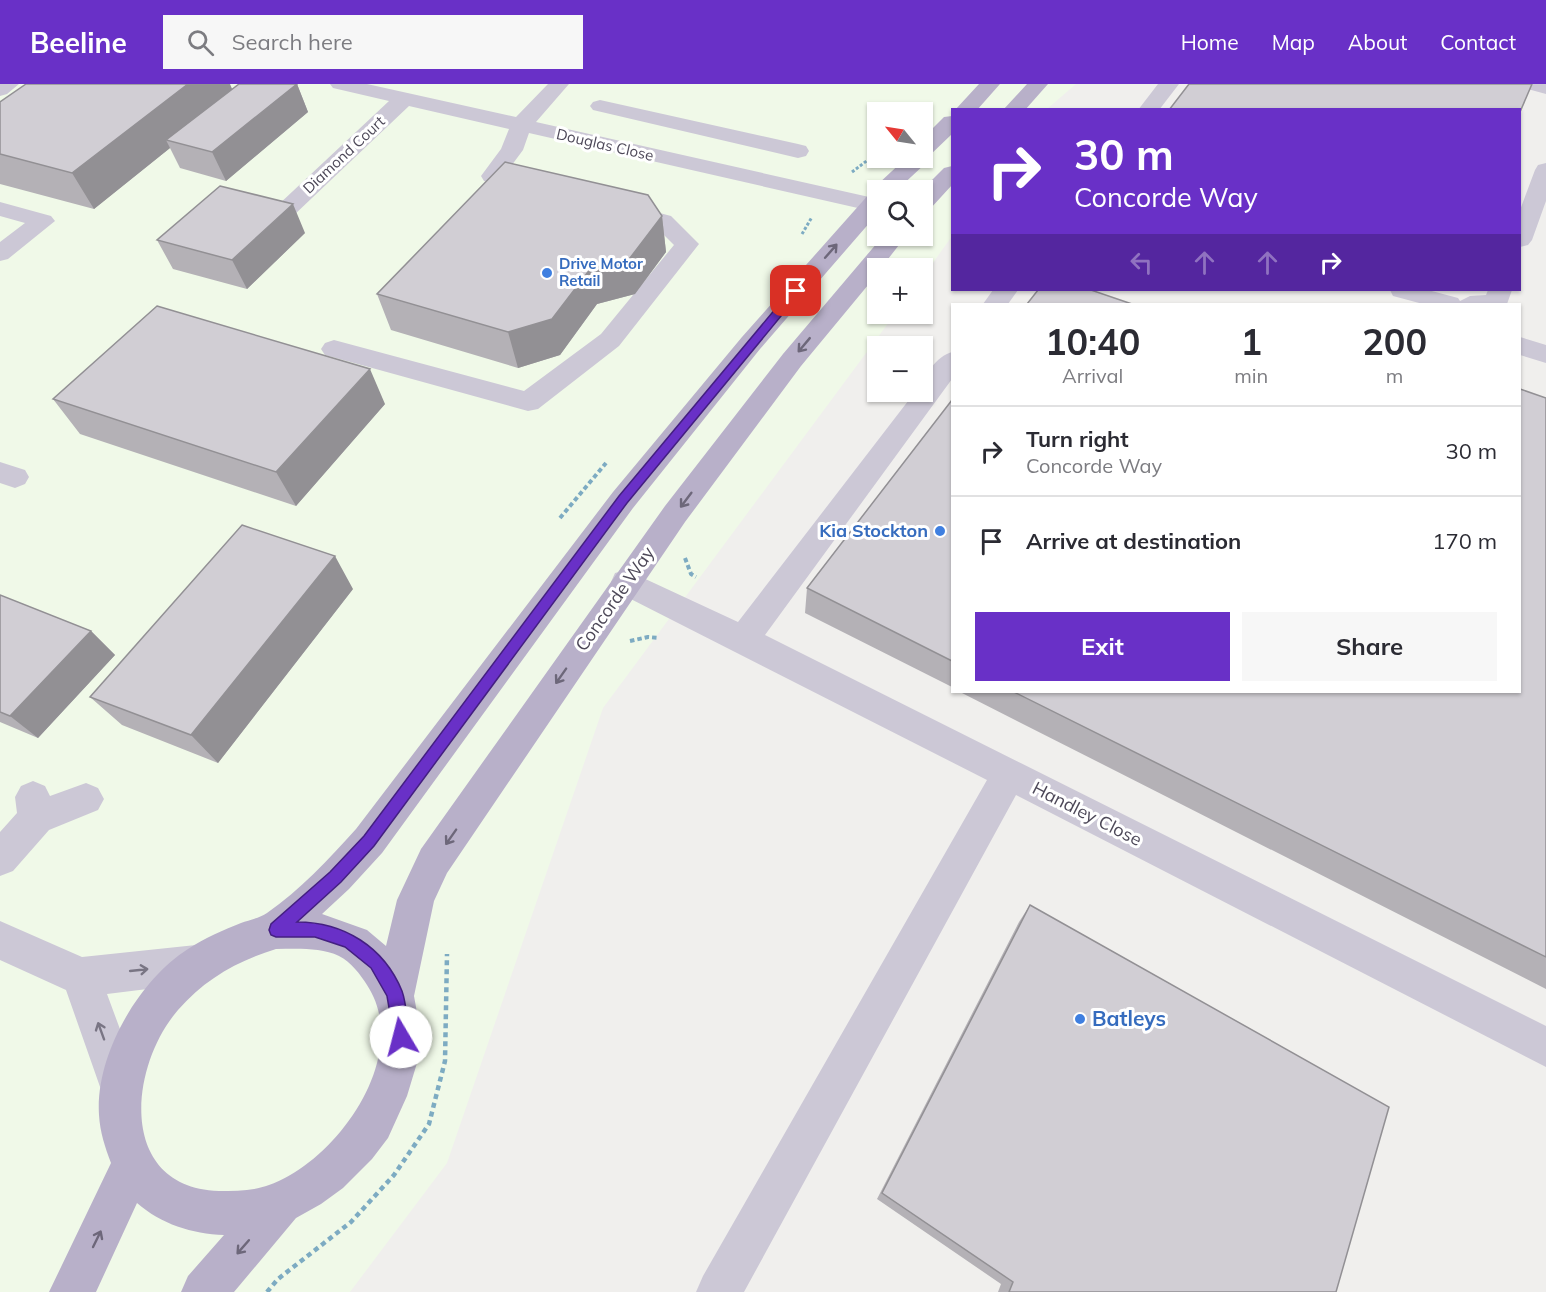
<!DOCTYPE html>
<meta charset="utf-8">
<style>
:root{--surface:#fff;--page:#f7f7f7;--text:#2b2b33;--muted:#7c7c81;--line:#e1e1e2;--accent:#6930c7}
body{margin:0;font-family:Mulish,sans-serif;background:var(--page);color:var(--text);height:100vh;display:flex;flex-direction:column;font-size:22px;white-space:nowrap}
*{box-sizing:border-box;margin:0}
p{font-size:20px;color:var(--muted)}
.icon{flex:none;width:33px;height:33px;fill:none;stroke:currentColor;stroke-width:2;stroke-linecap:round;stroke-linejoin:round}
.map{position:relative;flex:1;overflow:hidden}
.details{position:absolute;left:951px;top:219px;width:570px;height:390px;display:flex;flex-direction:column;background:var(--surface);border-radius:0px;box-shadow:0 2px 4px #0004}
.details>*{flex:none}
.top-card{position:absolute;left:951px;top:24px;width:570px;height:183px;border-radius:0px;box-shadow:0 2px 4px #0004;background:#6930c7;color:#fff;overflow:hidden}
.needle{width:39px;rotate:300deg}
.fabs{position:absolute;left:867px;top:18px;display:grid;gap:12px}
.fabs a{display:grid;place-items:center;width:66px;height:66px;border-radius:0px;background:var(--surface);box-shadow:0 2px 4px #0004;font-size:30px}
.pin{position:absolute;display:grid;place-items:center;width:51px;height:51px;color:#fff;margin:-26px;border-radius:12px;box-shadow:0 3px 9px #0006}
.me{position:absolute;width:66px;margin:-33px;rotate:352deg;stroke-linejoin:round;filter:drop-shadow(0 0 4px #0008)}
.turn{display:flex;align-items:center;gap:21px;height:126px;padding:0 24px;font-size:27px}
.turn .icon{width:78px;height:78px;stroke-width:2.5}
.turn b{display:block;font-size:42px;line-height:51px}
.lanes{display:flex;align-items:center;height:57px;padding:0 24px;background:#0003;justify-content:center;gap:30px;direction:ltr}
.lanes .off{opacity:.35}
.eta{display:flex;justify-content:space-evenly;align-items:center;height:102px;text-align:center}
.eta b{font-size:36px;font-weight:700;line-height:42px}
.cta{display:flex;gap:12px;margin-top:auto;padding:12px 24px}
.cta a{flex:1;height:69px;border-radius:0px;background:var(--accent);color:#fff;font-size:24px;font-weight:700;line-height:69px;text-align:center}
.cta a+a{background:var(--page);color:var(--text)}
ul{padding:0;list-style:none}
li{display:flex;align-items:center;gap:18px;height:90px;padding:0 24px;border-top:2px solid var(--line)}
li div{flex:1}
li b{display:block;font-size:22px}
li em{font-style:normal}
header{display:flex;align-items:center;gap:36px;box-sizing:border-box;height:84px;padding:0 30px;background:var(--accent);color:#fff}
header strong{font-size:28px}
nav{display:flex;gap:33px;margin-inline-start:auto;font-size:21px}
.search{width:420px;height:54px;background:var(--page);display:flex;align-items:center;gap:15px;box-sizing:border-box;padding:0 21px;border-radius:0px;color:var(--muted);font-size:22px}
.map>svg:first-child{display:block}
.commercial{fill:#f0f9e8;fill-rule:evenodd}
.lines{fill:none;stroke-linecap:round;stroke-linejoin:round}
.path-far2{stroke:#7dabc2;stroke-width:3;stroke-dasharray:3 2;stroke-linecap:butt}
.path-far1{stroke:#7dabc2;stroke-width:4;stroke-dasharray:4.5 3;stroke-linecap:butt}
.path{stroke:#7dabc2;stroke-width:4.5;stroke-dasharray:5 4;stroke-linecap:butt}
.minor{fill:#ccc8d6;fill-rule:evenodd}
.major{fill:#b8b0c9;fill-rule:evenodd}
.wall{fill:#b4b1b6}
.shaded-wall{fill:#929094}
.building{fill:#d1ced4;stroke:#929094;stroke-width:1.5}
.oneway{stroke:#6d677a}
.oneway2{stroke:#797584}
.route{fill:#6930c7;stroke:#441f81;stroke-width:1.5}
.shop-dot{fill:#3f7fe0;stroke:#fff;stroke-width:2}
.labels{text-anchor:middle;stroke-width:6;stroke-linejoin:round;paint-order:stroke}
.far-street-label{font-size:15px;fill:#4d4858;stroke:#fff}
.far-shop-label{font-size:15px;font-weight:bold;fill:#366cbe;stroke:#fff;text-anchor:start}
.shop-label{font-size:18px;font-weight:bold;fill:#366cbe;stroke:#fff;text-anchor:end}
.street-label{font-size:18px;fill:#4d4858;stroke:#fff}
.near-shop-label{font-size:21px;font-weight:bold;fill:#366cbe;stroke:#fff;text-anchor:start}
</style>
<header>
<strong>Beeline</strong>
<div class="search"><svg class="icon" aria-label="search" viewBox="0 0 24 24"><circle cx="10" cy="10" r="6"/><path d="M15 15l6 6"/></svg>Search here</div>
<nav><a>Home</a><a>Map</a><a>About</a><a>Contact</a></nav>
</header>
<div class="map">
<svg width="1546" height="1208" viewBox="0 0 1546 1208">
<rect width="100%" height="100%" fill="#f0efed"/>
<path class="commercial" d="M0,0H1076L1047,25L952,26V152L923,193L922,184H878V230H895L603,624L447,1079L350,1208H0ZM878,28H922V74H878ZM878,106H922V152H878Z"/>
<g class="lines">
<path class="path-far2" d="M852,88L877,69
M802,150L812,133"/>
<path class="path-far1" d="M560,434L606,379
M685,474L691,490L696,493
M630,557L648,553L659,554"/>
<path class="path" d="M267,1208L278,1195L351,1138L394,1091L429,1040L445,977L447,870"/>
<path class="minor" d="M0,0H19L7,10L0,12Z
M330,0H367L516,33L548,0H569L536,38L878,115V125L871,127L529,49L523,66L506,89L541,97L544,102L541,107L533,109L484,97L481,92L501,65L509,45L409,22L293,132L285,134L277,132L273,127L277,122L389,17L333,4Z
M1158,0H1179L1159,26H1138Z
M1521,0H1546V10L1524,4Z
M600,16L798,60L806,62L809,67L806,72L798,74L593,26L590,22L593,18Z
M1546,79V117L1532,156L1528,161L1520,163V126L1535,86L1538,81Z
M0,118L51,132L55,137L8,175L0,177V158L25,139L0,132Z
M618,118L671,132L699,160L619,262L538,325L528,327L325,271L321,265L325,259L334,256L524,307L601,250L674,161L655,142L610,130L606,125L610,120Z
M993,206H1018L1008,220H983Z
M1390,206H1428L1458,214L1460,217L1470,212L1486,211L1488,206H1512L1507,220H1423L1393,212Z
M1520,253L1546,261V279L1520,271Z
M952,268V295L765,551L1546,942V983L1016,711L744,1208H696L703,1192L987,696L615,507L611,498L615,489L626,486L738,538L915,308H922C922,292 937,272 952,268Z
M0,378L25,386L29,393L25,400L15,404L0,399Z
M33,697L45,702L50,712L86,699L98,704L104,715L98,726L49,746L13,787L0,792V748L17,729L15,713L21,702Z
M0,837L82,873L196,861L210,866L215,880L210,894L196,899L107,910L141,1002L135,1017L120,1023L105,1017L66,906L0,876Z"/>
<path class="major" d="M979,0H1000L977,26H955Z
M1027,0H1048L1025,26H1003Z
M952,32V50L928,73L926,79L897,106H878V129L760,265L633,424L382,769L349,805L322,830L367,846L386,862L397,816L421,765L665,422L783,270L883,152H906L881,184H878V189L801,282L685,438L447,789L434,817L414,912L420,945L417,979L407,1012L388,1054L372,1075L343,1104L321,1120L296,1134L234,1208H181L188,1192L224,1151C192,1150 161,1140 137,1119L96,1208H49L111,1079C105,1063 100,1048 99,1031C95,971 139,896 188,865C205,854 223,846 241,839C249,836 260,834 267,829C300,806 329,775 356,745L613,408L742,253L870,109L875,108L877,101L906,74H922V55L944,33ZM276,865C296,865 320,863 339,872C351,878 360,890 367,901C413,971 337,1077 269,1101C253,1107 236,1107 219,1107C118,1104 128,984 178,926C205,895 237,877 276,865Z
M952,82V101L930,125L922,127V106L944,84Z"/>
</g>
<path class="wall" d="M297,0L308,28L226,97L180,84L170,64L94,125L0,100V18L232,5Z
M662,132L666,168L635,210L597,220L560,271L518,284L391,246L377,210Z
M305,149L247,205L173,185L157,156Z
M1546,314V905L960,608H1520Z
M53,315L385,320L296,422L80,350Z
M952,316V603L805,529L807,504Z
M353,505L218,679L122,641L90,613Z
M0,511L91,547L115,571L38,654L0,638Z
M1030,821L1336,1208H998L1001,1200L877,1115L1019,838Z"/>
<path class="shaded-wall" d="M188,0H230L235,12L166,56L170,64L94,125L72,89Z
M297,0L308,28L226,97L212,68Z
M293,120L305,149L247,205L232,176Z
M662,132L666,168L635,210L597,220L560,271L518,284L508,248L591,184Z
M370,285L385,320L296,422L276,388Z
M335,472L353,505L218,679L191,651Z
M91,547L115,571L38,654L10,632Z"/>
<path class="building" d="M26,0H188L72,89L0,70V18Z
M239,0H297L212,68L166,56Z
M1189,0H1532L1520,28V26H1169Z
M505,78L648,111L662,132L630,174L591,184L552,235L508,248L377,210Z
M220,102L293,120L232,176L157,156Z
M1038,206H1091L1132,220H1027Z
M157,222L370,285L276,388L53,315Z
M1520,305L1546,314V873L1014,608H1520Z
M952,316V577L807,504Z
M242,441L335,472L191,651L90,613Z
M0,511L91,547L10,632L0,628Z
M1030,821L1389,1023L1336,1208H1009L1013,1198L882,1109Z"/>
<defs><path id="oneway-shaft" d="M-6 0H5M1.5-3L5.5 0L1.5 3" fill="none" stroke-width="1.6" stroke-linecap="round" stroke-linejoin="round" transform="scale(1.5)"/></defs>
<g class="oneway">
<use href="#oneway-shaft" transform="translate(831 167) rotate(-49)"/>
<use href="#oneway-shaft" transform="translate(804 261) rotate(130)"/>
<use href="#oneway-shaft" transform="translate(686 416) rotate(127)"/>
<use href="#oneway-shaft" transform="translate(561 592) rotate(125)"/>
<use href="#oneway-shaft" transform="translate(451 753) rotate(125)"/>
<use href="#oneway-shaft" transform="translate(97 1155) rotate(-64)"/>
<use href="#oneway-shaft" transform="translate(243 1163) rotate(131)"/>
</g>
<g class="oneway2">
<use href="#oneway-shaft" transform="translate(139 886) rotate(-6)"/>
<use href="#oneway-shaft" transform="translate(101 947) rotate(-110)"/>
</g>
<path class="route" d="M796,204L800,205V209L627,419L374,762L341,798L297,838C344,838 384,863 402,907C407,921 407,939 409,953L407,959L401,962L395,959L387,912L371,884L345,863L315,853H276L271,851L269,846L271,840L330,788L364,752L619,412L792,205Z"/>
<g class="shop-dot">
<circle cx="547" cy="189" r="6"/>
<circle cx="940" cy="447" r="6"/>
<circle cx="1080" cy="935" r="6"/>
</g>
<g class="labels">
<g class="far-street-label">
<text transform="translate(605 61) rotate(13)" y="5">Douglas Close</text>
<text transform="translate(344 71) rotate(-43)" y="5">Diamond Court</text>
</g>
<g class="far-shop-label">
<text x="559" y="185">Drive Motor<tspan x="559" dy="17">Retail</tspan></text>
</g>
<g class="shop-label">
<text x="928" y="453">Kia Stockton</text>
</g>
<g class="street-label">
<text transform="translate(615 515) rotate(-55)" y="6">Concorde Way</text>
<text transform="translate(1087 730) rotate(27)" y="6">Handley Close</text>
</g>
<g class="near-shop-label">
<text x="1092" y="942">Batleys</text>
</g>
</g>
</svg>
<div class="fabs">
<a><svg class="needle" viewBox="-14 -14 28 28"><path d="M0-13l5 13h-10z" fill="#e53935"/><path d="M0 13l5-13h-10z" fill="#7c7c81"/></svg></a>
<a><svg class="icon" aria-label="search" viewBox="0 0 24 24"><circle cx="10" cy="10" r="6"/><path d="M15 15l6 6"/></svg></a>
<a>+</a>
<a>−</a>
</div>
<div class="pin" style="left:796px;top:207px;background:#d93025"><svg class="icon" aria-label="arrive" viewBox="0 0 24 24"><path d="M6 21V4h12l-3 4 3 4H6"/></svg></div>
<svg class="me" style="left:401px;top:953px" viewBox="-20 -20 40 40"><circle r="19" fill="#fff"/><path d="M0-13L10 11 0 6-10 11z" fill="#6930c7"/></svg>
<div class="top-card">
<div class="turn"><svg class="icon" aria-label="right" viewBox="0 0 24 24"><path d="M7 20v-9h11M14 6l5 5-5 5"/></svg><div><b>30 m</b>Concorde Way</div></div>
<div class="lanes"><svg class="icon off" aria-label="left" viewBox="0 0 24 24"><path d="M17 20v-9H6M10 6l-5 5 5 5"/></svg><svg class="icon off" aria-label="ahead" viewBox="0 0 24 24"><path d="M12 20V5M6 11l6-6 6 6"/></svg><svg class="icon off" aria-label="ahead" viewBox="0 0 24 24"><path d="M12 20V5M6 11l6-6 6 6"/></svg><svg class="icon" aria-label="right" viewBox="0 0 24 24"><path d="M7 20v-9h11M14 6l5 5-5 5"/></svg></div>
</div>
<section class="details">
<div class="eta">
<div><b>10:40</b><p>Arrival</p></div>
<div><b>1</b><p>min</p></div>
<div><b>200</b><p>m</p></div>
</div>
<ul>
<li><svg class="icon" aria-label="right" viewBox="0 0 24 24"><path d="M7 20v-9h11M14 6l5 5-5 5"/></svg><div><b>Turn right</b><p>Concorde Way</p></div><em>30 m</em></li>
<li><svg class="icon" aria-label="arrive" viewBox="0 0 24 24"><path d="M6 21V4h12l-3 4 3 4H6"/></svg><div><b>Arrive at destination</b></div><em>170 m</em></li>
</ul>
<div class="cta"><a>Exit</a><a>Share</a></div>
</section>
</div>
